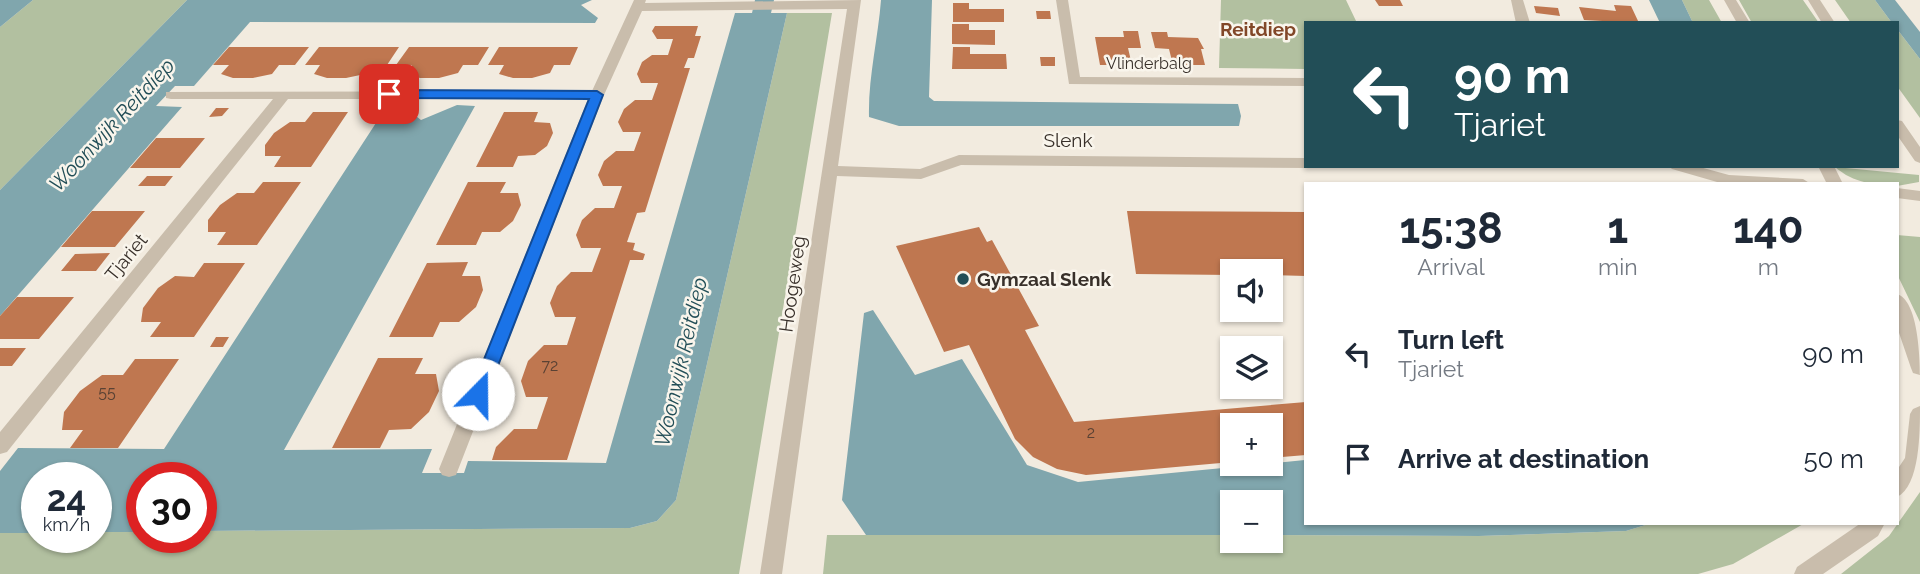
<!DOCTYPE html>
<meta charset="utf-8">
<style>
:root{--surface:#fff;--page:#f2f2f3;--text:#1f2937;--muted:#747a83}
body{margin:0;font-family:Raleway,sans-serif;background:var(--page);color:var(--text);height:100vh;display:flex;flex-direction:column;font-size:26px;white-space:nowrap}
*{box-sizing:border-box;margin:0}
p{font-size:23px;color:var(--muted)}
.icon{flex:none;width:38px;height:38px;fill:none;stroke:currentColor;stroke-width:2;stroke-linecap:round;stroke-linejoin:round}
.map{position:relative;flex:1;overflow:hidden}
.details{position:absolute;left:1304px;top:182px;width:595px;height:343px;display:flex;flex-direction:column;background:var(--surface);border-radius:0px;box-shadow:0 2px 5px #0004}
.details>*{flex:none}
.top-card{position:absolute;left:1304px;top:21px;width:595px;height:147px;border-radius:0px;box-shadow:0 2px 5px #0004;background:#224e57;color:#fff;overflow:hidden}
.fabs{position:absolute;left:1220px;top:259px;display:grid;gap:14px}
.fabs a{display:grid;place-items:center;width:63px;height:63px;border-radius:0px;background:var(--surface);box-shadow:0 2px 5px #0004;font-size:35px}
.speed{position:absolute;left:21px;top:462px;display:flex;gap:14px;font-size:35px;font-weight:700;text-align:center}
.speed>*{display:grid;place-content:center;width:91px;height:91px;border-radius:50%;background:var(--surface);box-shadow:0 2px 5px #0004;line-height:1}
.speed small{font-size:18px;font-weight:400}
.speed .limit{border:10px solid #d22;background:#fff;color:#111}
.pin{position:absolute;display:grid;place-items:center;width:60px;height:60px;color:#fff;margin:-30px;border-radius:14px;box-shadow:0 4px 10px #0006}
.me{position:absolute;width:77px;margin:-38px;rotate:22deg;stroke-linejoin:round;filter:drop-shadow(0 0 5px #0008)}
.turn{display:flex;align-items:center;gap:24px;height:147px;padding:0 35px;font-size:32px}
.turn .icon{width:91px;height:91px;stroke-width:2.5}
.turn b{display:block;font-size:49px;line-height:60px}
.eta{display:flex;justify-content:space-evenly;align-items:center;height:119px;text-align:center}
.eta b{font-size:42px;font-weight:700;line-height:49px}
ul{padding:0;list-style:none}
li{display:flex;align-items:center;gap:21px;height:105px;padding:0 35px}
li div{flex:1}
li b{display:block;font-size:26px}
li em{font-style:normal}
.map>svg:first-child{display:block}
.green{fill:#b2c0a0}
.water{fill:#80a6ad}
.building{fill:#bf7750}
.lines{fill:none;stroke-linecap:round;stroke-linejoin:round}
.minor{fill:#c9bdac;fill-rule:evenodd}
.route{fill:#1a73e8;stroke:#114b97;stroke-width:2}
.poi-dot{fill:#224e57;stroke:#f9f5ec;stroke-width:2.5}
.labels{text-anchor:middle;stroke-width:5;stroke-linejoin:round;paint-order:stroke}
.far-street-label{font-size:16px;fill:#38302a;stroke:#f9f5ec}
.number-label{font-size:16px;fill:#5a4234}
.far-quarter-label{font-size:19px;font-weight:bold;fill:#824728;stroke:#f9f5ec}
.street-label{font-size:19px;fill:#38302a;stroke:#f9f5ec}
.poi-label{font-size:19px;font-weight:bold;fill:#38302a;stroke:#f9f5ec;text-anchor:start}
.water-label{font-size:21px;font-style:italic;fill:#224e57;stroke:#f9f5ec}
</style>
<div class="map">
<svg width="1920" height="574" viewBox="0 0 1920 574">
<rect width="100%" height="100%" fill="#f2ebdf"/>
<path class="green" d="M33,0H187L0,190V27Z
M1221,0H1346L1357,23H1306L1305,69L1219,68Z
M1682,0H1709L1722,23H1693Z
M1739,0H1803L1819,23H1752Z
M1835,0H1875L1892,23H1851Z
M787,13H832L739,574H0V533H37V537H96V532H142V537H201V531L630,528L657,521L676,500Z
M1897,29L1920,59V118L1897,86Z
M1835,167L1919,175V182L1897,186V184C1872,184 1855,184 1835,167Z
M1897,235L1920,237V322L1897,274Z
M1920,492V574H1841L1889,536Z
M1652,523H1805L1733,564L1698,574H823L827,535H1232V541H1270L1271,535L1479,536L1626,531Z"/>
<path class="water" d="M0,0H33L0,27Z
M187,0H592L581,5L598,18L595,23L250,22L194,86H175L156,106L182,107L0,316V190Z
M755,0H774L771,13H787L676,500L657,521L630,528L201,531V478H142V532H96V478H37V533H0V471L18,448L164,449L387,106L402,105L421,120L457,105L475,106L284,450L432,449L422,473H464L468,461L606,463L735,13H752Z
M881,0H932L929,97L934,101L1238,104L1241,116L1239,126H899L869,117C868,78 878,39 881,0Z
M1649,0H1682L1693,23H1660Z
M1875,0H1895L1920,32V59L1897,29V23H1892Z
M873,310L915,375L962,359L1027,465L1078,482L1305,460L1306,523H1652L1626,531L1479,536L1271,535L1270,502H1232V535H866L842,500L864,313Z"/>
<path class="building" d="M1375,0H1400L1403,6H1379Z
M953,3H969V9H1004V22H953Z
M1614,5L1631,6L1639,23L1584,20L1579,7L1616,11Z
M1534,6L1558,8L1560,16L1536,13Z
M1036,11H1050L1051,19H1037Z
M952,24H969V30H995V45L952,44Z
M655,26H698L695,36H701L694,58H688L684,68H690L645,212L637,213L627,242L635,243L633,250L645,254L643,260H630L567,460H492L496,447L514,429H537L548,397H526L521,381L528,361L544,345H567L576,317H555L550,303L557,286L571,272H592L601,248H581L576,235L582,220L595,208H614L622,186H603L598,175L604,161L616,151H634L641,132H623L618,122L624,109L635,100H652L658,83H641L637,74L642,62L652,55H668L673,39H657L652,31Z
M1123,31H1138L1141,48H1128L1132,65H1100L1095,37H1124Z
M1151,32H1167L1168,37L1198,38L1204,49H1201L1205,65H1173L1169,49L1155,48Z
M229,47H309L295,65H279L272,74L253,78H233L221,74L229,65H213Z
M319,47H399L387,65H371L365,74L346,78H327L314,74L320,65H305Z
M409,47H489L478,65H463L458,73L439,78H420L407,74L412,65H396Z
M499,47H578L570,65H554L550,73L532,78H513L499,74L504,65H488Z
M953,47H970V54H1006L1007,69H952Z
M1040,57H1055V66H1041Z
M216,108H229L222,116L209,117Z
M313,112H348L311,167H274L281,156H265V145L274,133L290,122H305Z
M504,112H538L534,122L550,123L553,133L547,146L535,155L518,156L513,167H476Z
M156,138H205L180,168H130Z
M147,176H173L165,186H138Z
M263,182H301L257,245H217L226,232H208V220L220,205L237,193H254Z
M468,182H506L500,193H518L521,205L513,221L500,232H482L476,245H436Z
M92,211H145L115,247H61Z
M1127,211L1306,212V276L1270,275V271H1232V275L1136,274Z
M979,227L987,242L992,240L1039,326L1025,330L1074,422L1306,402V455L1270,458V425H1232V462L1086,475L1057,469L1033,457L1015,439L969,345L944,352L896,246Z
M110,253L96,271H61L75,254Z
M468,262L462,276H480L483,290L476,307L459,322H440L433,337H389L427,263Z
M204,263H245L194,337H150L161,322H141L143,308L158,288L175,276L194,277Z
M17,297H74L39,339H0V316Z
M216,337H229L223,347H210Z
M0,348H26L12,366H0Z
M378,358H423L415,374H436L439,391L429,412L411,429L389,430L380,448H332Z
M135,359H179L118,448H70L83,430H62L64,412L80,391L102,375H123Z"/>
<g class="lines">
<path class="minor" d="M634,0H646L645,3L861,0L838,166L920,169L959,155L1306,158V166H1312L1306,168L961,165L921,179L837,176L782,574H760L847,9L642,11L604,95L456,475L449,477L442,475L439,469L588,99H288L7,452L0,454V432L273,99H171L166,98V92L592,91Z
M1056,0H1068L1080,77L1306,78V86L1069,84Z
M1511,0H1523L1530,23H1516Z
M1724,0H1736L1750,23H1737Z
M1808,0H1820L1835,23H1822Z
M1897,120L1902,121L1920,147V163L1915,161L1897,135Z
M1669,166H1696L1729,175L1803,179L1811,184H1724L1672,169Z
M1818,166H1834L1843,184H1827Z
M1897,188L1920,191V201L1897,198Z
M1897,294C1918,300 1920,357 1920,375L1913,373L1911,368L1897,327Z
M1920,406C1920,432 1920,486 1897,497V470L1905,458L1910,414L1913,409Z
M1861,523H1885L1878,536L1823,574H1794L1797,567Z"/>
</g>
<path class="route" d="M597,91L603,95L487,394L478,401L472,399L470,394L589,99L389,98L383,94L389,90Z"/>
<circle class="poi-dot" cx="963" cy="279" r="7"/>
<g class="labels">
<g class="far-street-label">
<text x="1149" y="69">Vlinderbalg</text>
</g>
<g class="number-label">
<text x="550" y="371">72</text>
<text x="107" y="398">55</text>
<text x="1091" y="438">2</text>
</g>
<g class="far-quarter-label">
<text x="1258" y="36">Reitdiep</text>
</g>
<g class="street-label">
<text x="1068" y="147">Slenk</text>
<text transform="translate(126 257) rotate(-51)" y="7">Tjariet</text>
<text transform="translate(792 284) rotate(-82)" y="7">Hoogeweg</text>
</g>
<g class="poi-label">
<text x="977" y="286">Gymzaal Slenk</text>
</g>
<g class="water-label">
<text transform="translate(112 125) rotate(-47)" y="7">Woonwijk Reitdiep</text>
<text transform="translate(681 362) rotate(-77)" y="7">Woonwijk Reitdiep</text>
</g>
</g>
</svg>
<div class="fabs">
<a><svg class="icon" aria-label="sound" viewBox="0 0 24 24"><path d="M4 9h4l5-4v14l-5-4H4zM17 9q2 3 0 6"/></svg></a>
<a><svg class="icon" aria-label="layers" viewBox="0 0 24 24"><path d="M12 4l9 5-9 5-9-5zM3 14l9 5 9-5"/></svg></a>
<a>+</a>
<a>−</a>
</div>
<div class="speed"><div>24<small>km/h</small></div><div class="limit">30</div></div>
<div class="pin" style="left:389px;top:94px;background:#d93025"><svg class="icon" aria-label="arrive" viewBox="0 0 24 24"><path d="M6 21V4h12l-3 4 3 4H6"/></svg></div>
<svg class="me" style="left:478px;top:394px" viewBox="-20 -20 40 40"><circle r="19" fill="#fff"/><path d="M0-13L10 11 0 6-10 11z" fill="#1a73e8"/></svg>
<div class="top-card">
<div class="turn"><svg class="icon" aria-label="left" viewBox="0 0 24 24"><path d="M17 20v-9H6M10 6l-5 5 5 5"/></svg><div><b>90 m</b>Tjariet</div></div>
</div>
<section class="details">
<div class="eta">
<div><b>15:38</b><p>Arrival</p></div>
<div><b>1</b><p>min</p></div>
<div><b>140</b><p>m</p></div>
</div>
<ul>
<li><svg class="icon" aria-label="left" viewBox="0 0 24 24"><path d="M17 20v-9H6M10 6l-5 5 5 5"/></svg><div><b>Turn left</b><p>Tjariet</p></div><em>90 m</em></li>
<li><svg class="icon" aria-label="arrive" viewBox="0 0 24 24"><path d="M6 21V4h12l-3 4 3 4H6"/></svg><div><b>Arrive at destination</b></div><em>50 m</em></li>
</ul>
</section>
</div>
